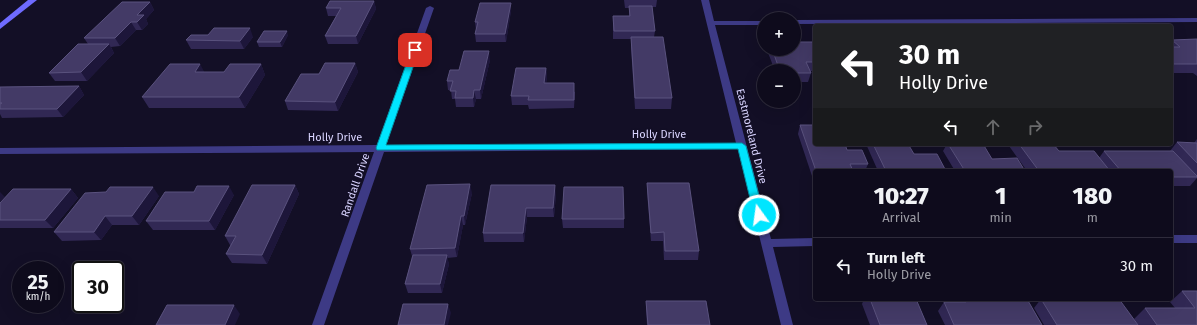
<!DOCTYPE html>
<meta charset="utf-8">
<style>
:root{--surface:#0e0b1c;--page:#171425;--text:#f1f3f6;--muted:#9b9ba3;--line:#2e2b3b}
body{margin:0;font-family:"Fira Sans",sans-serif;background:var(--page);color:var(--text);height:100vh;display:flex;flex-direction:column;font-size:15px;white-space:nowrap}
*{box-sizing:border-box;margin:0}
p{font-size:13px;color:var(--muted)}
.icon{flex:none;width:22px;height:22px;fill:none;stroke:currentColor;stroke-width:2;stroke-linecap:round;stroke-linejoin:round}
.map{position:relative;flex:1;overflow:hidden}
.details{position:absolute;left:813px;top:169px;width:360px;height:132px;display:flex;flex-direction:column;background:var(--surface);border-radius:4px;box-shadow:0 4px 16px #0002,0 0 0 1px var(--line)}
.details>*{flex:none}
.hud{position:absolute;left:813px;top:24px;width:360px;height:122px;border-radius:4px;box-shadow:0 4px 16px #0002,0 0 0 1px var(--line);background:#202124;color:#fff;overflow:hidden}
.buttons{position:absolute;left:757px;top:12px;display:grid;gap:8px}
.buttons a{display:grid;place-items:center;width:44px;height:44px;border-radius:50%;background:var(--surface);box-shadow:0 4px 16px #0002,0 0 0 1px var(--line);font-size:20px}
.speed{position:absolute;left:12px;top:261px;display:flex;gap:8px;font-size:20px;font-weight:700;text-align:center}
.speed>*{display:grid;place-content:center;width:52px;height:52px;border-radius:50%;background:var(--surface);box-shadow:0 4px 16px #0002,0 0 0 1px var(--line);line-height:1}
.speed small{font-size:10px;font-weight:400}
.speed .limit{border:2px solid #111;border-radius:6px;background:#fff;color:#111}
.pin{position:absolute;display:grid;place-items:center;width:34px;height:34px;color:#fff;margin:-17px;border-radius:8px;box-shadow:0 2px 6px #0006}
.me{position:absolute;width:44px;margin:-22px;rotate:346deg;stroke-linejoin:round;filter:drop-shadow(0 0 3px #0008)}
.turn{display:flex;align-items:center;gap:14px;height:84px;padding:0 20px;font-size:18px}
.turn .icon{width:52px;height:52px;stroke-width:2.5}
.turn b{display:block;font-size:28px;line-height:34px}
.lanes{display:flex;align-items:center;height:38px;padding:0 20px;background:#0003;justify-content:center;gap:20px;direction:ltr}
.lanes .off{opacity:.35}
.eta{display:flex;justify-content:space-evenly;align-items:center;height:68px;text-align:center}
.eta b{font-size:24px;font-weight:800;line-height:28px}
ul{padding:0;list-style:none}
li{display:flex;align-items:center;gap:12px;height:56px;padding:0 20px;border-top:1px solid var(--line)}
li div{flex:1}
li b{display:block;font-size:15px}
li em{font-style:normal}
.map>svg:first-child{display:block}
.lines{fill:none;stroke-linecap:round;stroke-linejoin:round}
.street{fill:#3d3a85;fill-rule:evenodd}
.secondary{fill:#6f6bff;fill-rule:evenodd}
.wall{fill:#312854}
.shaded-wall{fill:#1d163a}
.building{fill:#433a66;stroke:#5a527e}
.route{fill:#00e5ff;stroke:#0095a6}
.labels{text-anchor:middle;stroke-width:3.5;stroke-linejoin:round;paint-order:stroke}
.street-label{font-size:11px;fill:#d9d4ff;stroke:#130f26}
</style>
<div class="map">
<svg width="1197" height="325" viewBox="0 0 1197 325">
<rect width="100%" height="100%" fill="#130f26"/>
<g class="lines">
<path class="street" d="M701,0H709L714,21H764V25H715L771,239L815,238V246L773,247L793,325H781L738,149L384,152L324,325H312L374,152L0,154V148L377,145L426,8L430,6L434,8L386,145L736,143Z
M1197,18V22L794,24V20Z
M1171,235H1197V243H1171Z"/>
<path class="secondary" d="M28,0H37L0,29V23Z"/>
</g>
<path class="wall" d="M624,0H657L656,7H652L655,31L654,37L672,98L671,109H635L631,48V39H613V16H629V8H625Z
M374,1L376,9L358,44H328L325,36L336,16H328L326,8Z
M150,2L154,10L146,19L148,24L142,30H136L120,46L111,47L114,53L87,81H55L49,73L88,44L84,38Z
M511,11L506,42H476L475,34L476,30L475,22Z
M208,35L253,37L244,49H191L186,40Z
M288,35L282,47H259L257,42Z
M1197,39V76L1193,73H1171V40H1172Z
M815,47V71H810L811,73L808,82H794V71H775L767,50L768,49H794Z
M490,60L481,99H476L474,107H456L455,99H452L451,90H448L447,81L459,70Z
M355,63L358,72L338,111L288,110L285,101L319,74Z
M261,64L265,75L245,108H149L142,97L224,72Z
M546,68L547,77L546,83L575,92L574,108L529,109L528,105H512L511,96Z
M79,86L84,95L63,117L2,118L0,114V87Z
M800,125L847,150L868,164L865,171H815V185L798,134Z
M1197,139V175H1196L1197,176V178L1190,186H1171V171H1027L1009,146L1010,144H1053L1059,151L1099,158L1104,151H1170L1177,142L1194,143Z
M866,144H908L914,154L946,171H878Z
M947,144H983L992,159L1025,171H955L943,151Z
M647,183L699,251L698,260H664L663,241H651L647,192Z
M295,185L299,194L267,264L232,263L226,254L231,245H230L225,236Z
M491,185L556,194L554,217H527L524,242H484L483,233Z
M71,189L78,198L53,228H0V203Z
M194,192L234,195L215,230H153L146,221Z
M472,193L465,225H463L457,257L447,258L449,264L442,293H408L405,284L412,256L410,249Z
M159,196L139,225H112L101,240L62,241L54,232Z
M562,219H624V228H563Z
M1182,291H1197V325H1138L1134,319L1145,308H1175L1170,302Z
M864,299H916L927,325H870L862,304Z
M959,299H1027L1042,325H945L938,311L944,302H957Z
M1041,299L1138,325H1044L1034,308Z
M646,301L710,325H647L646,310Z"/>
<path class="shaded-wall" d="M374,1L376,9L358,44L356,36Z
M150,2L154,10L146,19L148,24L142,30L137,22V15Z
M511,3V11L506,42L505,34Z
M131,22L136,30L120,46L115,38Z
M250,28L253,37L244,49L240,41Z
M287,31L288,35L282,47L280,42Z
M109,44L114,53L87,81L81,72Z
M489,51L490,60L481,99L480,90Z
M355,63L358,72L338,111L335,102Z
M200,64L206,75L195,72Z
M261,64L265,75L245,108L239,97Z
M546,68L547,77L545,92L544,83Z
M79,86L84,95L63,117L57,109Z
M474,90L476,99L474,107L473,98Z
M470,184L472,193L465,225L464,216Z
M295,185L299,194L267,264L262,255Z
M555,185L556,194L554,217L553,208Z
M229,186L234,195L215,230L209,221Z
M153,187L159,196L139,225L132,216Z
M71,189L78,198L53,228L45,220Z
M0,192L5,197L0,202Z
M526,208L527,217L524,242L523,233Z
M105,216L112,225L101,240L94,232Z
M461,216L463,225L457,257L455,248Z
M447,255L449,264L442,293L440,284Z
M448,304L451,313L448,325H444Z
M234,305L240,314L235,325H225Z"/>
<path class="building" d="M330,1H374L356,36H325L341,8H326Z
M122,2H150L137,15H144L137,22H131L115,38H84Z
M480,3H511L505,34H475L478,22H475Z
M629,6H652L655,31H614L613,16H630Z
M214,28H250L240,41L186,40L191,35H208Z
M264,31H287L280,42H257Z
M631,37H663L672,98H635Z
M1197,39V64H1171V47H1180L1172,40Z
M794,42H812L815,47V62H806L811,73H794V71H780L772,49H794Z
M78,44H109L81,72L49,73Z
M464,51H489L480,90H474L473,98H455L456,91H450L453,81H447L450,70H459Z
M325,63H355L335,102L285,101L301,74H319Z
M170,64H200L195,72H224L230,64H261L239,97H142Z
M516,68H546L544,83H574V100H528L529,96H511Z
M79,86L57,109H0V104L2,103H0V87Z
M800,125H815V144H845L847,150H862L868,164H850L853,171H816Z
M1177,142L1197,143V163Z
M873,144H908L914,154H937L946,171H886Z
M948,144H983L992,159L1017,158L1025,171H965Z
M1019,144H1053L1059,151H1094L1110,171H1039Z
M1104,151H1173L1197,176V177H1171V171H1121Z
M647,183H689L699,251H665L664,232L651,233Z
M470,184L464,216H461L455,248L410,249L427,185Z
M252,185H295L262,255L226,254L236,236H225Z
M491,185H555L553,208H526L523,233H483Z
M197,186H229L209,221H146L165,192H194Z
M110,187H153L132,216H105L94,232H54L85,193L106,192Z
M564,187H623L624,219H562Z
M13,189H71L45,220H0V203Z
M413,255H447L440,284H405Z
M1182,291H1197V325H1157L1145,308H1195Z
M870,299H916L927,325H880Z
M964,299H1027L1042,325H954L944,302H966Z
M1041,299H1119L1138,325H1057Z
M646,301H706L710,325H648Z
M403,304H448L444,325H398Z
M167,305H234L225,325H156Z"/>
<path class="route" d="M412,48H415L419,50L386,145L742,143L746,146L764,215L763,217H756L754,215L738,149L377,150L376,148Z"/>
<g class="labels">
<g class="street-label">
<text x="659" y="138">Holly Drive</text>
<text transform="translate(752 136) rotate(76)" y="4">Eastmoreland Drive</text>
<text x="335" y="141">Holly Drive</text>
<text transform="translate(355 185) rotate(-71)" y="4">Randall Drive</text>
</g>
</g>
</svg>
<div class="buttons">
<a>+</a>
<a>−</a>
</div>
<div class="speed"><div>25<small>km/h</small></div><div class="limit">30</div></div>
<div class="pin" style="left:415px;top:50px;background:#d93025"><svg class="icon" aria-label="arrive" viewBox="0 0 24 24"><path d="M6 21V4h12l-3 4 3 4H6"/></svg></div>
<svg class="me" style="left:759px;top:215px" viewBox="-20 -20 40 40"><circle r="17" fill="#00e5ff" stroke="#fff" stroke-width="3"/><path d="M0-11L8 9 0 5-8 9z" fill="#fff"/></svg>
<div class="hud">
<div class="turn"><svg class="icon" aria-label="left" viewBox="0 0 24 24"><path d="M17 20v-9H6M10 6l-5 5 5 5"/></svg><div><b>30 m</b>Holly Drive</div></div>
<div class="lanes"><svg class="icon" aria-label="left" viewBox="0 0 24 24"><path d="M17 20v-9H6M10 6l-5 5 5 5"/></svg><svg class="icon off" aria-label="ahead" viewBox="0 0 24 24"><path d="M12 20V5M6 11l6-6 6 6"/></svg><svg class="icon off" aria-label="right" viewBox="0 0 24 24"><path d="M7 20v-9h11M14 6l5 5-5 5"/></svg></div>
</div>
<section class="details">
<div class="eta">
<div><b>10:27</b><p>Arrival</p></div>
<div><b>1</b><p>min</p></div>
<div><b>180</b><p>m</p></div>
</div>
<ul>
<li><svg class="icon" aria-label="left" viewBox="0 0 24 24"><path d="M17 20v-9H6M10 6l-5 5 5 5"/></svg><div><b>Turn left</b><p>Holly Drive</p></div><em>30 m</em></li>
</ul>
</section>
</div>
